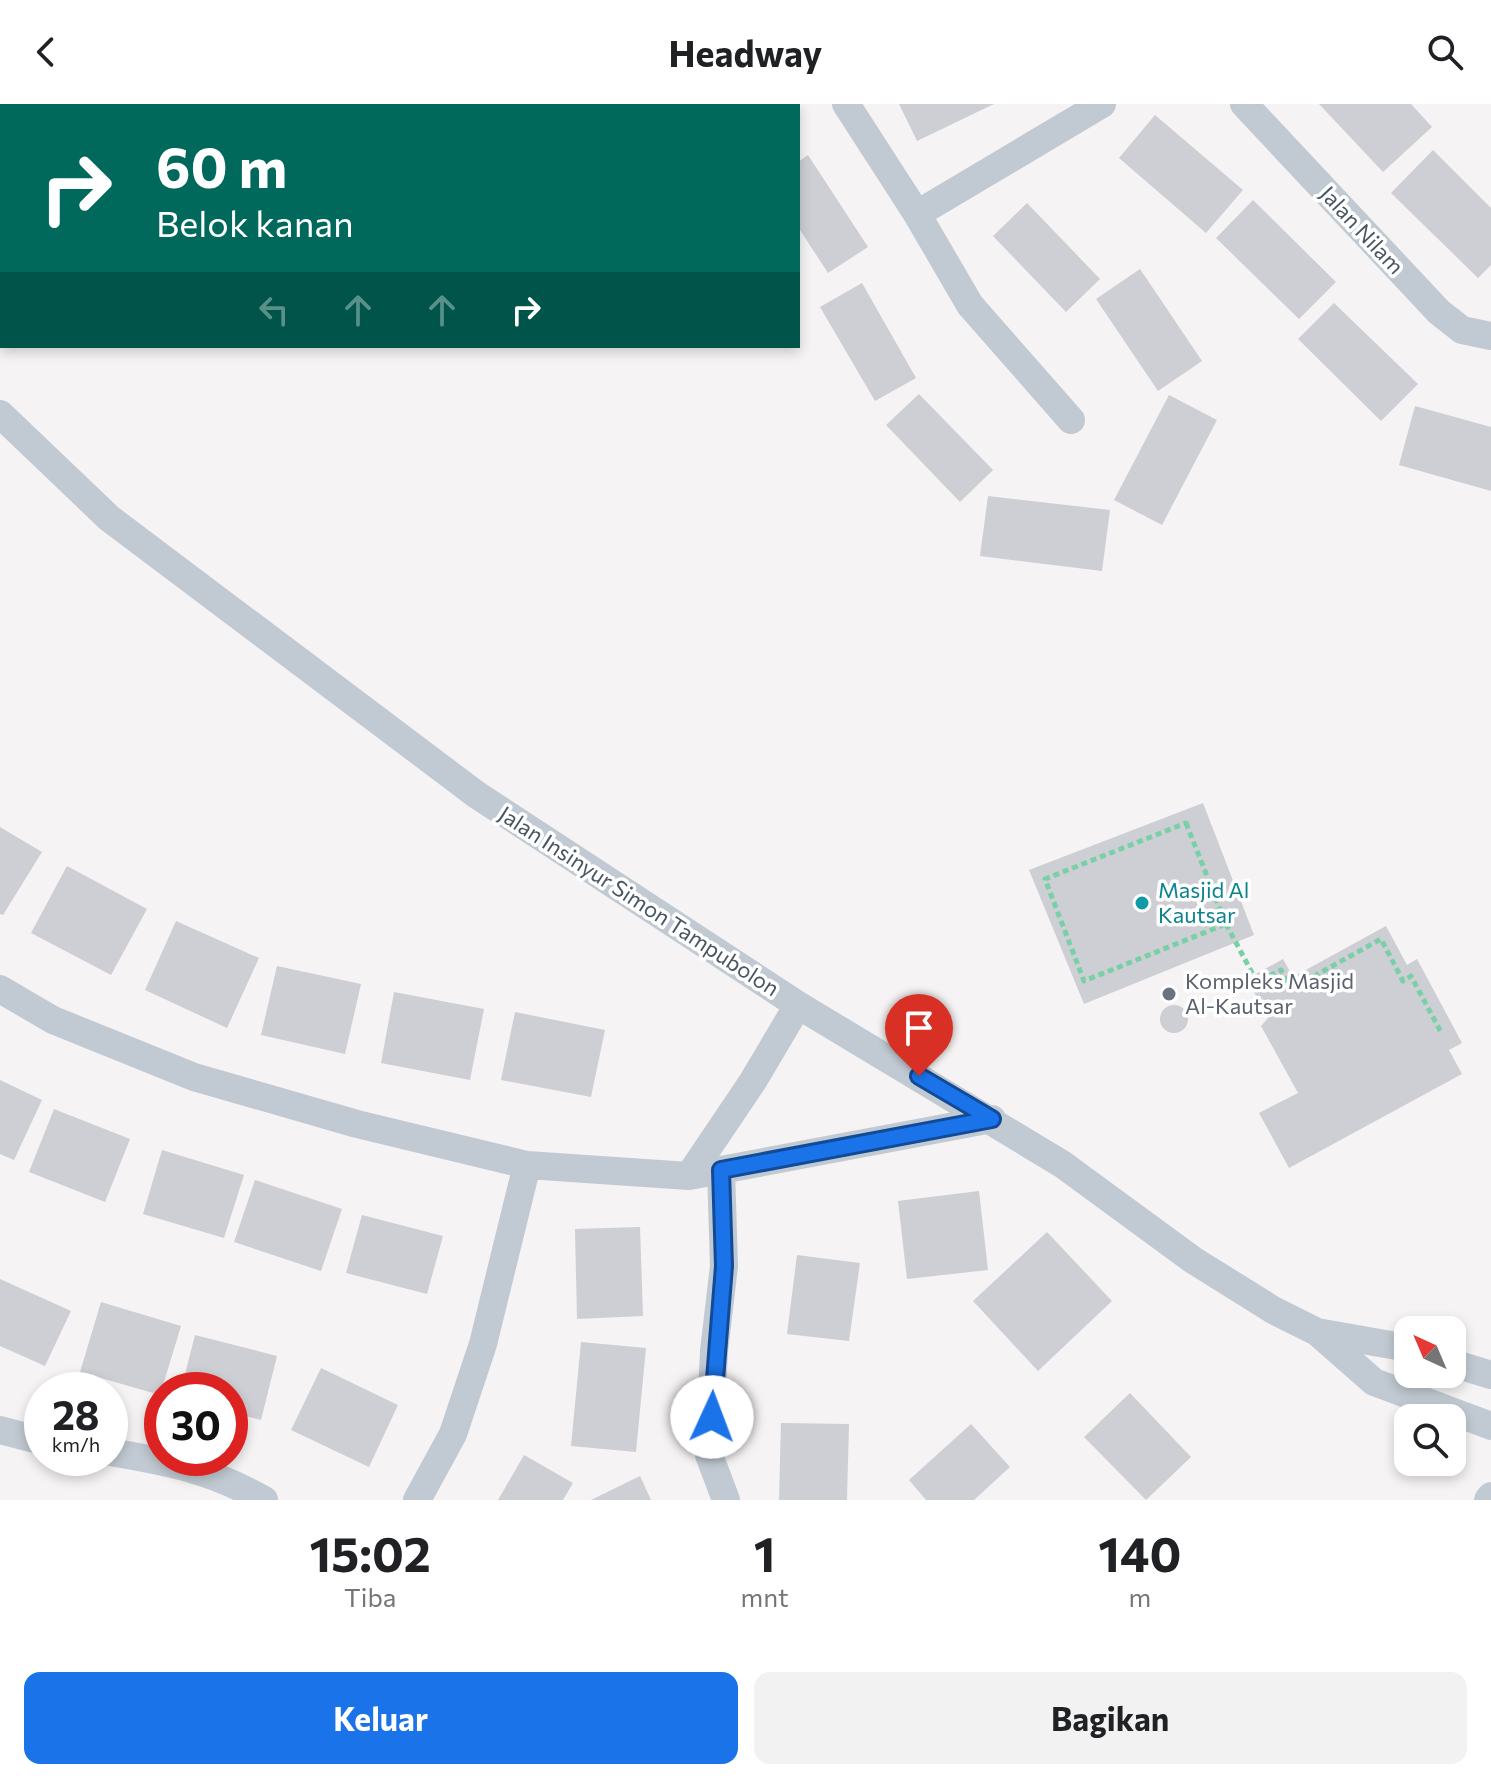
<!DOCTYPE html>
<html lang="id">
<style>
:root{--surface:#fff;--page:#f2f2f2;--text:#202124;--muted:#757577;--accent:#1a73e8}
body{margin:0;font-family:Commissioner,sans-serif;background:var(--page);color:var(--text);height:100vh;display:flex;flex-direction:column;font-size:30px;white-space:nowrap}
*{box-sizing:border-box;margin:0}
p{font-size:26px;color:var(--muted)}
.icon{flex:none;width:44px;height:44px;fill:none;stroke:currentColor;stroke-width:2;stroke-linecap:round;stroke-linejoin:round}
.map{position:relative;height:1396px;overflow:hidden}
.side{display:flex;flex-direction:column;background:var(--surface);flex:1}
.side>*{flex:none}
.banner{position:absolute;left:0px;top:0px;width:800px;height:244px;box-shadow:0 4px 12px #0003;background:#00695c;color:#fff;overflow:hidden}
.needle{width:52px;rotate:316deg}
.tools{position:absolute;left:1394px;top:1212px;display:grid;gap:16px}
.tools a{display:grid;place-items:center;width:72px;height:72px;border-radius:16px;background:var(--surface);box-shadow:0 4px 12px #0003;font-size:40px}
.speed{position:absolute;left:24px;top:1268px;display:flex;gap:16px;font-size:40px;font-weight:700;text-align:center}
.speed>*{display:grid;place-content:center;width:104px;height:104px;border-radius:50%;background:var(--surface);box-shadow:0 4px 12px #0003;line-height:1}
.speed small{font-size:20px;font-weight:400}
.speed .limit{border:12px solid #d22;background:#fff;color:#111}
.pin{position:absolute;display:grid;place-items:center;width:68px;height:68px;color:#fff;margin:-82px -34px;border-radius:50% 50% 50% 0;rotate:-45deg;box-shadow:0 0 8px #0007}
.pin .icon{rotate:45deg}
.me{position:absolute;width:88px;margin:-44px;rotate:2deg;stroke-linejoin:round;filter:drop-shadow(0 0 6px #0008)}
.turn{display:flex;align-items:center;gap:28px;height:168px;padding:0 24px;font-size:36px}
.turn .icon{width:104px;height:104px;stroke-width:2.5}
.turn b{display:block;font-size:56px;line-height:68px}
.lanes{display:flex;align-items:center;height:76px;padding:0 24px;background:#0003;justify-content:center;gap:40px;direction:ltr}
.lanes .off{opacity:.35}
.eta{display:flex;justify-content:space-evenly;align-items:center;height:136px;text-align:center}
.eta b{font-size:48px;font-weight:700;line-height:56px}
.cta{display:flex;gap:16px;margin-top:auto;padding:16px 24px}
.cta a{flex:1;height:92px;border-radius:16px;background:var(--accent);color:#fff;font-size:32px;font-weight:700;line-height:92px;text-align:center}
.cta a+a{background:var(--page);color:var(--text)}
header{display:flex;justify-content:space-between;align-items:center;height:104px;padding:0 24px;background:var(--surface);font-size:36px;font-weight:700}
.map>svg:first-child{display:block}
.building{fill:#cdcfd5}
.lines{fill:none;stroke-linecap:round;stroke-linejoin:round}
.path{stroke:#7ad0a6;stroke-width:5;stroke-dasharray:6 4;stroke-linecap:butt}
.minor{stroke:#c1cad2;stroke-width:28}
.route-casing{stroke:#114b97;stroke-width:20}
.route{stroke:#1a73e8;stroke-width:14}
.culture-dot{fill:#0f9aa8;stroke:#fff;stroke-width:3}
.worship-dot{fill:#6b7280;stroke:#fff;stroke-width:3}
.labels{text-anchor:middle;stroke-width:7;stroke-linejoin:round;paint-order:stroke}
.street-label{font-size:22px;fill:#4a5661;stroke:#fff}
.culture-label{font-size:22px;fill:#0d838f;stroke:#fff;text-anchor:start}
.worship-label{font-size:22px;fill:#5b616d;stroke:#fff;text-anchor:start}
</style>
<header><svg class="icon" aria-label="back" viewBox="0 0 24 24"><path d="M15 5l-7 7 7 7"/></svg>Headway<svg class="icon" aria-label="search" viewBox="0 0 24 24"><circle cx="10" cy="10" r="6"/><path d="M15 15l6 6"/></svg></header>
<div class="map">
<svg width="1491" height="1396" viewBox="0 0 1491 1396">
<rect width="100%" height="100%" fill="#f5f3f3"/>
<path class="building" d="M899,0H994L917,37Z
M1319,0H1411L1432,23L1383,68Z
M1155,11L1243,86L1206,129L1119,54Z
M1433,46L1491,104V161L1478,174L1391,89Z
M808,51L868,143L828,169L798,123V58Z
M1253,96L1336,178L1299,215L1216,134Z
M1027,99L1100,175L1066,208L993,132Z
M1140,165L1202,257L1158,287L1096,195Z
M862,179L916,274L875,297L820,203Z
M1334,199L1418,280L1381,317L1298,235Z
M919,290L993,366L960,398L886,321Z
M1169,291L1217,316L1162,421L1114,396Z
M1415,302L1491,323V387L1399,361Z
M988,392L1110,406L1102,467L980,452Z
M1203,699L1254,831L1084,900L1029,766Z
M0,723L42,748L3,811L0,810Z
M67,762L147,805L111,871L31,829Z
M176,817L259,854L227,924L145,886Z
M1386,822L1407,861L1417,855L1462,939L1449,946L1462,970L1289,1064L1259,1009L1298,989L1261,922L1268,914L1247,875L1283,855L1293,873Z
M277,862L361,880L345,950L261,931Z
M394,888L484,905L470,976L381,959Z
M1160 915a14 14 0 1 1 28 0a14 14 0 1 1-28 0Z
M515,908L605,926L591,993L501,976Z
M0,976L42,996L14,1056L0,1050Z
M54,1005L130,1035L105,1098L29,1068Z
M162,1046L244,1071L224,1134L143,1110Z
M255,1076L342,1105L321,1167L234,1138Z
M979,1087L988,1166L907,1175L898,1097Z
M362,1111L443,1132L427,1190L346,1169Z
M640,1123L643,1212L577,1215L575,1125Z
M1047,1128L1112,1197L1038,1267L973,1197Z
M797,1151L860,1159L849,1237L787,1230Z
M0,1175L71,1207L45,1262L0,1242Z
M101,1198L181,1222L160,1291L80,1268Z
M195,1231L277,1252L261,1316L230,1308V1286H181Z
M581,1238L646,1244L636,1348L571,1342Z
M321,1264L398,1301L369,1363L291,1326Z
M1130,1289L1191,1353L1146,1396L1084,1333Z
M781,1319L849,1320L847,1396H779Z
M971,1320L1010,1363L974,1396H926L909,1376Z
M524,1351L573,1379L563,1396H498Z
M640,1372L651,1396H591Z"/>
<g class="lines">
<path class="path" d="M1186,719L1226,820L1084,877L1045,775Z
M1226,820L1257,878L1281,866L1291,885L1381,835L1403,877L1411,872L1442,930"/>
<path class="minor" d="M846,0L917,110L970,201L1071,316
M1244,0L1439,208L1462,226L1491,232
M917,110L1102,0
M0,310L109,414L477,691L798,901L1062,1060L1193,1156L1273,1206L1317,1228L1374,1278L1491,1322
M0,885L53,916L194,973L357,1020L527,1061L689,1072L992,1015
M721,1066L724,1162L714,1247L709,1351L726,1396
M689,1072L753,977L798,901
M1317,1228L1408,1244
M1452,1259L1491,1271
M0,1326L42,1337
M110,1348C169,1358 212,1366 264,1396
M417,1396L453,1330L483,1240L527,1061
M1488,1396L1491,1392"/>
</g>
<g class="lines">
<defs>
<path id="route" d="M712,1313L724,1162L721,1066L992,1015L919,972"/>
</defs>
<use href="#route" class="route-casing"/>
<use href="#route" class="route"/>
</g>
<circle class="culture-dot" cx="1142" cy="799" r="8"/>
<circle class="worship-dot" cx="1169" cy="890" r="8"/>
<g class="labels">
<g class="street-label">
<text transform="translate(1362 126) rotate(47)" y="8">Jalan Nilam</text>
<text transform="translate(639 797) rotate(33)" y="8">Jalan Insinyur Simon Tampubolon</text>
</g>
<g class="culture-label">
<text x="1158" y="794">Masjid Al<tspan x="1158" dy="25">Kautsar</tspan></text>
</g>
<g class="worship-label">
<text x="1185" y="885">Kompleks Masjid<tspan x="1185" dy="25">Al-Kautsar</tspan></text>
</g>
</g>
</svg>
<div class="tools">
<a><svg class="needle" viewBox="-14 -14 28 28"><path d="M0-13l5 13h-10z" fill="#e53935"/><path d="M0 13l5-13h-10z" fill="#757577"/></svg></a>
<a><svg class="icon" aria-label="search" viewBox="0 0 24 24"><circle cx="10" cy="10" r="6"/><path d="M15 15l6 6"/></svg></a>
</div>
<div class="speed"><div>28<small>km/h</small></div><div class="limit">30</div></div>
<div class="pin" style="left:919px;top:972px;background:#d93025"><svg class="icon" aria-label="arrive" viewBox="0 0 24 24"><path d="M6 21V4h12l-3 4 3 4H6"/></svg></div>
<svg class="me" style="left:712px;top:1313px" viewBox="-20 -20 40 40"><circle r="19" fill="#fff"/><path d="M0-13L10 11 0 6-10 11z" fill="#1a73e8"/></svg>
<div class="banner">
<div class="turn"><svg class="icon" aria-label="right" viewBox="0 0 24 24"><path d="M7 20v-9h11M14 6l5 5-5 5"/></svg><div><b>60 m</b>Belok kanan</div></div>
<div class="lanes"><svg class="icon off" aria-label="left" viewBox="0 0 24 24"><path d="M17 20v-9H6M10 6l-5 5 5 5"/></svg><svg class="icon off" aria-label="ahead" viewBox="0 0 24 24"><path d="M12 20V5M6 11l6-6 6 6"/></svg><svg class="icon off" aria-label="ahead" viewBox="0 0 24 24"><path d="M12 20V5M6 11l6-6 6 6"/></svg><svg class="icon" aria-label="right" viewBox="0 0 24 24"><path d="M7 20v-9h11M14 6l5 5-5 5"/></svg></div>
</div>
</div>
<section class="side">
<div class="eta">
<div><b>15:02</b><p>Tiba</p></div>
<div><b>1</b><p>mnt</p></div>
<div><b>140</b><p>m</p></div>
</div>
<div class="cta"><a>Keluar</a><a>Bagikan</a></div>
</section>
